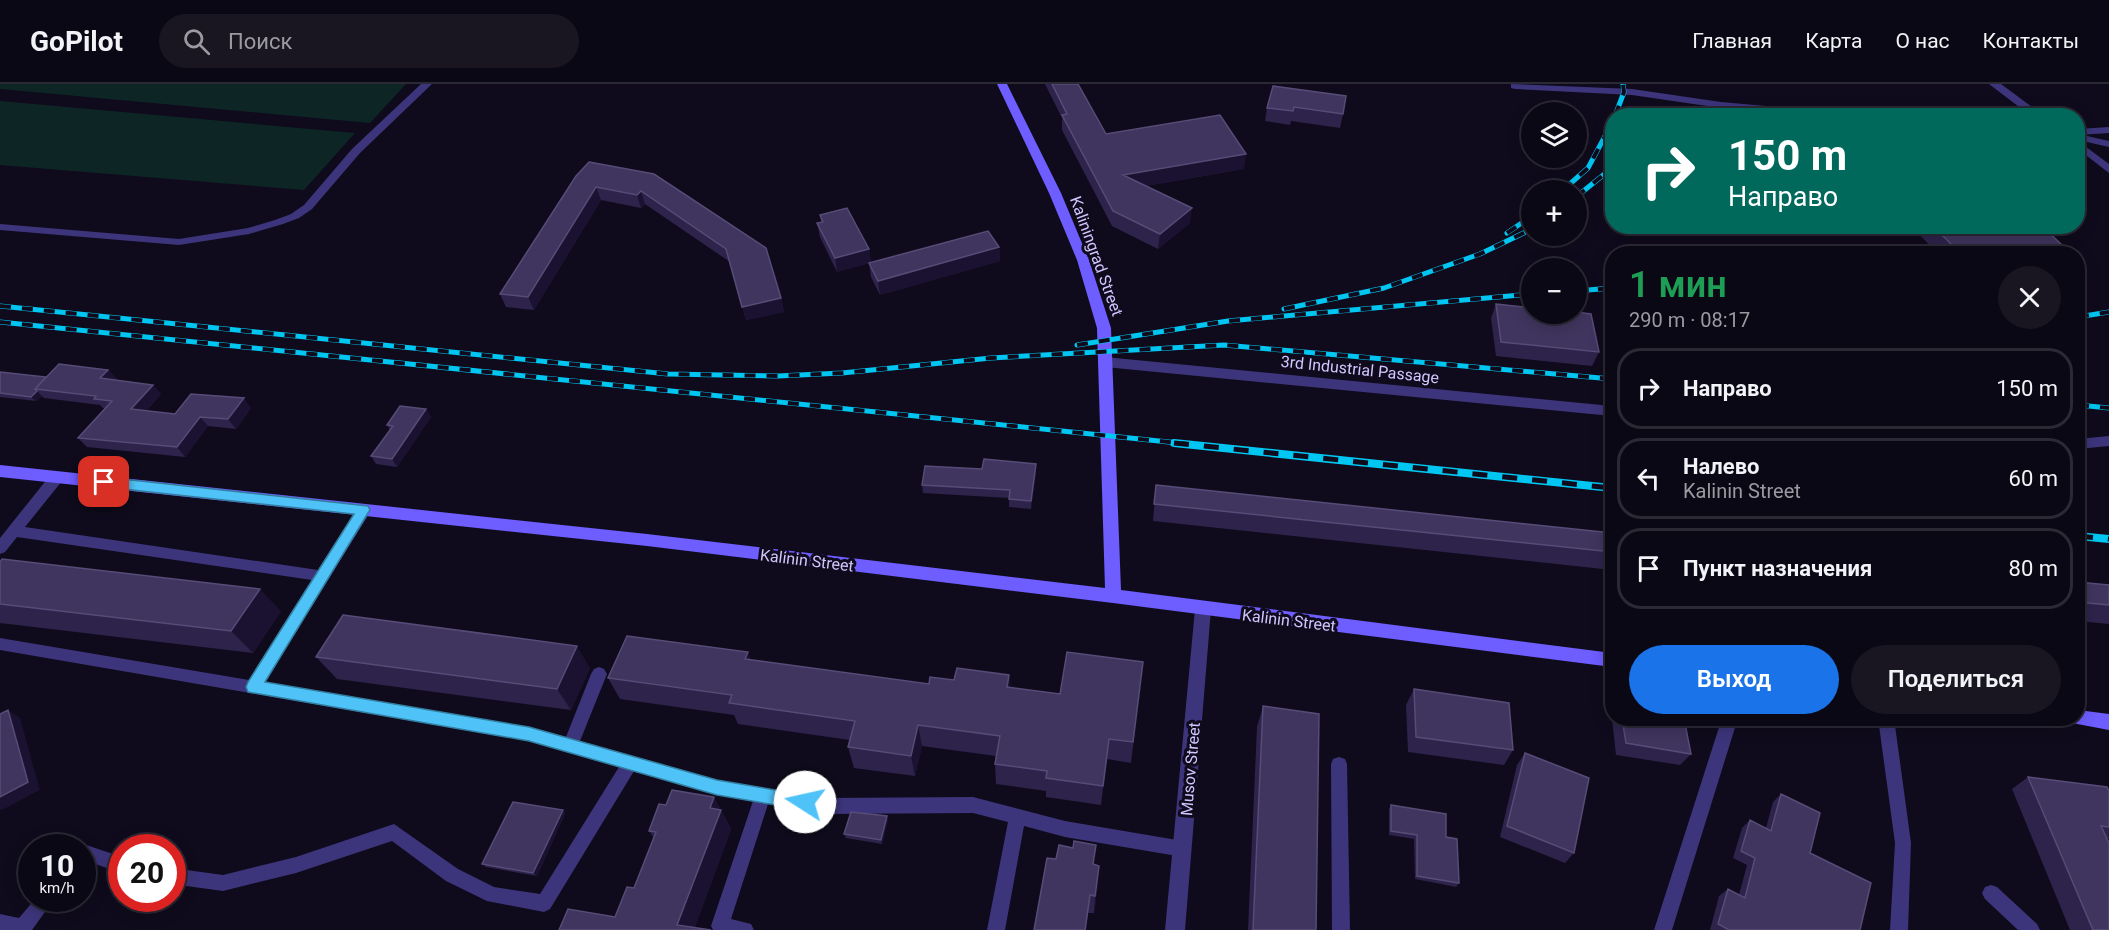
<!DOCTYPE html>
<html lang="ru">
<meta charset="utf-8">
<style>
:root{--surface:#0b0815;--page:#191622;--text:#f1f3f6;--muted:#9a9aa0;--line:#2b2934;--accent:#1a73e8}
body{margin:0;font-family:Roboto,sans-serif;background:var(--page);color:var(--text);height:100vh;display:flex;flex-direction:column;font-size:22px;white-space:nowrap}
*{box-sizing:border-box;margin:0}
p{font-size:20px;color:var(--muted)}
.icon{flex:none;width:33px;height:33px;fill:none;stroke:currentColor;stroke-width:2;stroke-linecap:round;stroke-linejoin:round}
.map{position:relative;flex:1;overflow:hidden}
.sheet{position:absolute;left:1605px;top:162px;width:480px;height:480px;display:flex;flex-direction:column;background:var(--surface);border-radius:24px;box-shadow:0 3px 15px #0003,0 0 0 2px var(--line)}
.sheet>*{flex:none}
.top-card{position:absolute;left:1605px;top:24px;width:480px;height:126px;border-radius:24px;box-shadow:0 3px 15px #0003,0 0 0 2px var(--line);background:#00695c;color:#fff;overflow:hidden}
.buttons{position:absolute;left:1521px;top:18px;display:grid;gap:12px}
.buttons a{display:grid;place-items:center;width:66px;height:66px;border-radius:50%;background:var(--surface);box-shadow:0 3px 15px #0003,0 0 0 2px var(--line);font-size:30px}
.speed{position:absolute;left:18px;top:750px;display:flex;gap:12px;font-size:30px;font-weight:700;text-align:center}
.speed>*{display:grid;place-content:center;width:78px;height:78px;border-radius:50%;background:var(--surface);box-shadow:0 3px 15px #0003,0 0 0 2px var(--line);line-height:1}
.speed small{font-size:15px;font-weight:400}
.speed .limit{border:9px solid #d22;background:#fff;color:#111}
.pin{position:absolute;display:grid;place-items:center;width:51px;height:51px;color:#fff;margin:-26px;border-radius:12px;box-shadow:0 3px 9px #0006}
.me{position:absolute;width:66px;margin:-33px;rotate:280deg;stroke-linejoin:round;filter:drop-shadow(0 0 4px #0008)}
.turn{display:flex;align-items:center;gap:21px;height:126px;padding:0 24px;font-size:27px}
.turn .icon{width:78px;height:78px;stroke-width:2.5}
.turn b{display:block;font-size:42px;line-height:51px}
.round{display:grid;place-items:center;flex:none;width:63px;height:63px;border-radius:32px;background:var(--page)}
.head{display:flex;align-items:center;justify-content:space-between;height:102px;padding:0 24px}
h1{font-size:36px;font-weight:600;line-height:45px;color:#1e9e55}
.primary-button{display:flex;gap:12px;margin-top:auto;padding:12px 24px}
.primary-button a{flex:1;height:69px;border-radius:36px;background:var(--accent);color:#fff;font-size:24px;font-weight:600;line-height:69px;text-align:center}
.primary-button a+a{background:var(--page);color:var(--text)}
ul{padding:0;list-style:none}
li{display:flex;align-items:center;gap:18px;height:81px;margin:0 12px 9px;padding:0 12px;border:3px solid var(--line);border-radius:24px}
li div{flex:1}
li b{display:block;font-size:22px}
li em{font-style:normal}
header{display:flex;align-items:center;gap:36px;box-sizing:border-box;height:84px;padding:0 30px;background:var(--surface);border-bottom:2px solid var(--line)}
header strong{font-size:28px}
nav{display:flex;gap:33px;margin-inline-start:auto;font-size:21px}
.search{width:420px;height:54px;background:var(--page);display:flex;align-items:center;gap:15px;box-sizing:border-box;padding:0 21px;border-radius:33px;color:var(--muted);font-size:22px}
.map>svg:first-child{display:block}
.green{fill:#0e2526}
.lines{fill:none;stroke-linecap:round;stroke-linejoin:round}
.lane{fill:#3d357b;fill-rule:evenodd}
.street{fill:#3d357b;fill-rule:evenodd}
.secondary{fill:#6e5dff;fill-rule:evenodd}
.rail-far1-casing{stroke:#00c6f1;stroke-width:5}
.rail-casing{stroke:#00c6f1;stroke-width:8}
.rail-far1{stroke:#0f0b1c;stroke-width:4;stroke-dasharray:11;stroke-linecap:butt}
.rail{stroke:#0f0b1c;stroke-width:5;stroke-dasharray:15;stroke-linecap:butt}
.wall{fill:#2e234b}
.shaded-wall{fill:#1a1230}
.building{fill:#40355e;stroke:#564c77;stroke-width:1.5}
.route{fill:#4fc3f7;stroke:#337fa1;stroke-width:1.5}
.labels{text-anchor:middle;stroke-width:6;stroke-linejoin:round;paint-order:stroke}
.street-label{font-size:16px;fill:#d1c6ff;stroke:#0f0b1c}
</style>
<header>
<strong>GoPilot</strong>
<div class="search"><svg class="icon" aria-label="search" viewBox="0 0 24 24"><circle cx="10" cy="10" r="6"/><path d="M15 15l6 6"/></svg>Поиск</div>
<nav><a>Главная</a><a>Карта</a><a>О нас</a><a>Контакты</a></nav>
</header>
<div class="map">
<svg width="2109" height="846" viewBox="0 0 2109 846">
<rect width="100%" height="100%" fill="#0f0b1c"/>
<path class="green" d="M0,0H406L370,39L0,5Z
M0,17L355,49L304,106L0,81Z"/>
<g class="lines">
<path class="lane" d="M421,0H432L360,69L312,125L299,134L283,140L249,150L179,161L0,146V140L179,155L248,144L275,136L291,130L304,121L352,65Z
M2078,50L2109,57V63L2078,56Z
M57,388L64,393L62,397L25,443L318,486L359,422H369L371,426L369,430L264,598L529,643L566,653L591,590L594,585L599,583L604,585L607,590L580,657L717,696L826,714L973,713L1065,737L1183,757L1189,759L1191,765L1189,771L1183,773L1065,753L1024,742L1005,846H987L1008,738L973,729L826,730L768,720L731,835L751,840L754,846H713L711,842L753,717L717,710L634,687L550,825L544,828L487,817L446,797L392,757L296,789L223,807L172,800V784L223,791L296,773L394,740L458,785L494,803L540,810L619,683L529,657L0,566V554L249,596L312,496L17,453L5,468L0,470V454L52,389Z
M1722,634H1738L1672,846H1654Z
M1878,634H1894L1911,759L1908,846H1890L1895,759Z
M1339,673L1345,675L1347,680L1350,846H1332L1331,680L1333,675Z
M86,761L122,773V789L89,778L82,781V764H80Z
M1991,801L1997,803L2037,840L2040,846H2018L1985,815L1982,809L1985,803Z
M36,814H55L32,846H0V830L19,834Z"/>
<path class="street" d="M1511,0L1632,5L1721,18L1846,29L1851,32H1803L1721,24L1632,11L1515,5L1511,4Z
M1989,0H2001L2044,32H2031Z
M2109,43V49L2078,51V45Z
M2078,57L2109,80V89L2078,65Z
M1105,273L1612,322V332L1105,283L1098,278Z
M2109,352V362L2078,365V355Z
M1203,518L1209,520L1211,525L1185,846H1165L1195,525L1197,520Z"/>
<path class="secondary" d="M997,0H1007L1061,109L1089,176L1111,244L1121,506L1612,569V583L1113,519L647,462L0,393V381L647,450L1105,504L1097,244L1077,176L1049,109Z
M2078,626L2109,630V646L2072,639L2070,634H2078Z"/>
<defs>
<path id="rail-far1" d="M1615,32L1624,8L1623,0
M1563,106L1588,84L1612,39
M1576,113L1612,84
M1507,149L1532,132
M1576,207L1612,204
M0,222L668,290L778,292L842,289L991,274L1224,261L1612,295
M1284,225L1384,204L1480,170L1532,145
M2078,233L2109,228
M0,238L1188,360
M1077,261L1228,237L1532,210
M2078,321L2109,324"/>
<path id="rail" d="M1174,359L1612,404
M2078,452L2109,455"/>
</defs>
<use href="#rail-far1" class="rail-far1-casing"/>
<use href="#rail" class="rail-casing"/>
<use href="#rail-far1" class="rail-far1"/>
<use href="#rail" class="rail"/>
</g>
<path class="wall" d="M1045,0H1078L1106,50L1244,85L1146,102L1190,139L1158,165L1112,142L1062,46V34Z
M1273,2L1343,30L1340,44L1291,37L1290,41L1265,37L1267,24Z
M654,90L781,214L784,228L746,236L730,178L645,120L641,124L601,116L534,226L506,223L500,210L576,92Z
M820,131L869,165L871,179L999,163L1000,177L880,211L871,193L869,179L837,188L820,153L817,139L821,138Z
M1913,142H1983L1985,145L2064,163L2059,170H1938L1912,143Z
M1496,220L1599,268L1592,282L1496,272L1491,234Z
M108,286L117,295L115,296L153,301L161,310L146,327L175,330L251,324L236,345L208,342L185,373L87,363L78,354L105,324H103L100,321L44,314L42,312L36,317L0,313V288L46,293Z
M426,325L431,333L397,383L376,380L371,372L390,346L387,341Z
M1036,388L1031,425L1009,423V414L923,409L922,401Z
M1156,401L1612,449V486L1153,437Z
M0,478L281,527L253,569L0,539Z
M2078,498L2109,501V540L2078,537Z
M316,573L590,584L571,626L337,595Z
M751,576L929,600L954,596L1009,591L1010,604L1060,610L1143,578L1131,679L1107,675L1101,721L1046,713V707L996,700L995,680L996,672L922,662L915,692L854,684L848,663L850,656L738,640L734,631L620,615L608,594Z
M1414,605L1513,666L1504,681L1408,668L1406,621Z
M1263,622L1316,846H1248L1257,643Z
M1612,634H1684L1691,670L1680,681L1616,671L1612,635Z
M1525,669L1574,769L1565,779L1500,753L1517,681Z
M2028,693L2109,707V755H2107L2109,846H2070L2012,705Z
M1781,710L1810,769L1860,846H1710L1719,812L1728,805L1739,811L1747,781L1733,774L1742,744L1750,736L1766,744L1773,718Z
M714,713L731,745L695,843L615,833L634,804L654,754L649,747L666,721Z
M1391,721L1446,753L1459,799L1456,803L1415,795L1414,755L1389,751V725Z
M563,726L565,730L537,792L486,783L482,780Z
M888,736L882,760L846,754L844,750Z
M1056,775L1094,781L1098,800L1094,829H1088L1086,846H1034Z"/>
<path class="shaded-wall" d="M1246,70L1244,85L1122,106L1123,91Z
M596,103L601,116L534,226L528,213Z
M641,107L645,120L641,124L637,111Z
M1192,124L1190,139L1158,165L1160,150Z
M999,163L1000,177L880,211L878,197Z
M869,165L871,179L837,188L835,174Z
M781,214L784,228L746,236L742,223Z
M108,286L117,295L108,304L100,294Z
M153,301L161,310L139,334L131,325Z
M37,307L42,312L36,317L31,313Z
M244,314L251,324L236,345L228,335Z
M426,325L431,333L397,383L392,375Z
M200,333L208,342L185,373L177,363Z
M1036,380V388L1031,425V417Z
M260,505L281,527L253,569L231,547Z
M577,562L590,584L571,626L557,605Z
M748,568L756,590L745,575Z
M1009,591L1011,612L1007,603Z
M8,626L20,634L40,706L2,726L0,725V713Z
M918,641L922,662L915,692L911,672Z
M1109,655L1107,675L1101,721L1103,702Z
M714,713L731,745L694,846L677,841L710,724Z
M563,726L565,730L537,792L533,789Z
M887,732L888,736L882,760L881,756Z
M1099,782L1098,800L1094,829L1095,812Z"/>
<path class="building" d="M1052,0H1078L1106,50L1220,31L1246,70L1123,91L1192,124L1160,150L1113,127L1062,31L1067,30Z
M1273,2L1346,12L1343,30L1294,23L1293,27L1267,24Z
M589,78L654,90L766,164L781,214L742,223L726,165L641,107L637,111L596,103L528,213L500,210L576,92Z
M847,124L869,165L835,174L817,139L823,138L820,131Z
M1933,142H1983L1985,145L2010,142H2042L2064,163L1998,170H1984L1982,167L1961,170Z
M988,147L999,163L878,197L869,179Z
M1496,220L1532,224V230H1576V228L1591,230L1599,268L1501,258Z
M59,280L108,286L100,294L153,301L131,325L175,330L191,310L244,314L228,335L200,333L177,363L78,354L112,317L94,315L96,312L35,305Z
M0,288L46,293L35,305L37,307L31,313L0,309Z
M400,322L426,325L392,375L371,372L393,342L387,341Z
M984,375L1036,380L1031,417L1009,415L1010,406L922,401L925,382L982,385Z
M1156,401L1612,449V468L1154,420Z
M2,475L260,505L231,547L0,520V478Z
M2078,498L2109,501V521L2078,518Z
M343,531L577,562L557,605L316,573Z
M627,552L748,568L745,575L929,600L930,593L954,596L957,584L1009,591L1007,603L1060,610L1067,568L1143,578L1133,658L1109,655L1103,702L1046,694L1047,687L995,680L1000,652L918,641L911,672L848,663L855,637L729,619L732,611L608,594Z
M1414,605L1509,619L1513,666L1416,653Z
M1263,622L1319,630L1316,846H1253Z
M8,626L28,698L0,713V630Z
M1622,634H1684L1691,670L1626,659Z
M1525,669L1589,694L1574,769L1507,742Z
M2028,693L2107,703L2109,707V743L2101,742L2109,759V846H2093Z
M672,706L714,713L710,724L721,726L677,841L711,846H559L568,825L615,833L627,803L634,804L656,748L649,747L659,720L666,721Z
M1781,710L1820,729L1810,769L1871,799L1860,846H1729L1718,840L1728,805L1745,814L1755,774L1741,767L1750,736L1771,747Z
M513,718L563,726L533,789L482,780Z
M1391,721L1446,730V753L1457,755L1459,799L1417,792V751L1391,747Z
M851,728L887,732L881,756L844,750Z
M1074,757L1096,761L1093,780L1099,782L1095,812L1090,811L1085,846H1034L1047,774L1056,775L1059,761L1073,764Z"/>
<path class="route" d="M104,393L368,422L370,426L368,429L265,598L529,643L717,696L805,711L811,713L813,718L811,724L805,726L717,711L529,657L248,608L246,603L248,598L354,430L104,403L97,398Z"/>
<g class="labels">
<g class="street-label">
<text transform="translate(1097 172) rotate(70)" y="6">Kaliningrad Street</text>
<text transform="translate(1360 285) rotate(6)" y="6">3rd Industrial Passage</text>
<text transform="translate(807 476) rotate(7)" y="6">Kalinin Street</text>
<text transform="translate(1289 536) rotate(7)" y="6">Kalinin Street</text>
<text transform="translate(1190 685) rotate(-85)" y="6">Musov Street</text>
</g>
</g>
</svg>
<div class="buttons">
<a><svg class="icon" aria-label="layers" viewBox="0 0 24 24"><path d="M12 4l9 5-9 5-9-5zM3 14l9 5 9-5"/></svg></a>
<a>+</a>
<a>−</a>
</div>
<div class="speed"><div>10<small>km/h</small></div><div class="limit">20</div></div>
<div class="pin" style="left:104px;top:398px;background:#d93025"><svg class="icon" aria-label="arrive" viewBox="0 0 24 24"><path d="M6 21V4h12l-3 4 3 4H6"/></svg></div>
<svg class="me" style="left:805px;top:718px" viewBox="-20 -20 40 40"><circle r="19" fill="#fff"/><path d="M0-13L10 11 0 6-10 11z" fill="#4fc3f7"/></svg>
<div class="top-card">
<div class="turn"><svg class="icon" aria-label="right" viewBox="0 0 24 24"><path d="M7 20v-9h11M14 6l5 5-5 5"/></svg><div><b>150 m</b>Направо</div></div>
</div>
<section class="sheet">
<div class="head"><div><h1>1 мин</h1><p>290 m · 08:17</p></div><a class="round"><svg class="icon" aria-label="close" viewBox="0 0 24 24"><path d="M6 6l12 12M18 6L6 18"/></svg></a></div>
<ul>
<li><svg class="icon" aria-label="right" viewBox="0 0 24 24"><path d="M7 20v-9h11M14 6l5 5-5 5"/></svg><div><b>Направо</b></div><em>150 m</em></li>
<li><svg class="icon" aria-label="left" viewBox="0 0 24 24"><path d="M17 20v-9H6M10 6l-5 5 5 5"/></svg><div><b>Налево</b><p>Kalinin Street</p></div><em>60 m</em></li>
<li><svg class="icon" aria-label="arrive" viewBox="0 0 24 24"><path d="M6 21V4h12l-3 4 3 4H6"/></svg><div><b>Пункт назначения</b></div><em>80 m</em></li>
</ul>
<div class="primary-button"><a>Выход</a><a>Поделиться</a></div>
</section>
</div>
